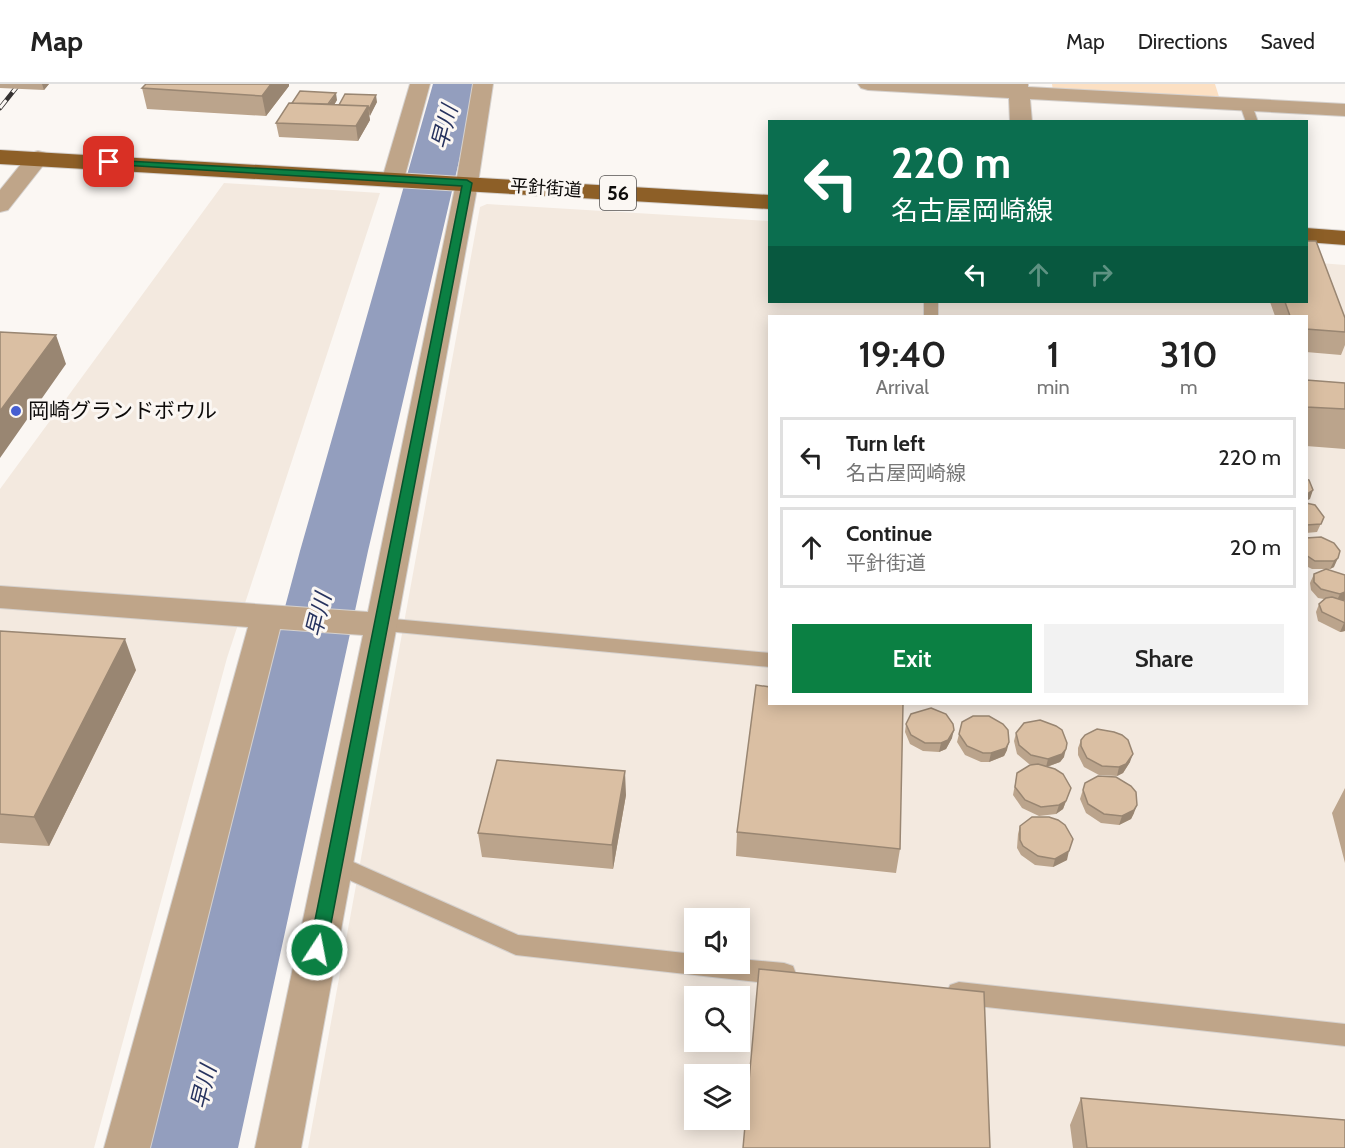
<!DOCTYPE html>
<meta charset="utf-8">
<style>
:root{--surface:#fff;--page:#f2f2f2;--text:#222;--muted:#767676;--line:#e0e0e0;--accent:#0b8043}
body{margin:0;font-family:Cabin,"Noto Sans JP",sans-serif;background:var(--page);color:var(--text);height:100vh;display:flex;flex-direction:column;font-size:22px;white-space:nowrap}
*{box-sizing:border-box;margin:0}
p{font-size:20px;color:var(--muted)}
.icon{flex:none;width:33px;height:33px;fill:none;stroke:currentColor;stroke-width:2;stroke-linecap:round;stroke-linejoin:round}
.map{position:relative;flex:1;overflow:hidden}
.details{position:absolute;left:768px;top:231px;width:540px;height:390px;display:flex;flex-direction:column;background:var(--surface);border-radius:0px;box-shadow:0 3px 15px #0003}
.details>*{flex:none}
.guide{position:absolute;left:768px;top:36px;width:540px;height:183px;border-radius:0px;box-shadow:0 3px 15px #0003;background:#0b6e4f;color:#fff;overflow:hidden}
.tools{position:absolute;left:684px;top:824px;display:grid;gap:12px}
.tools a{display:grid;place-items:center;width:66px;height:66px;border-radius:0px;background:var(--surface);box-shadow:0 3px 15px #0003;font-size:30px}
.pin{position:absolute;display:grid;place-items:center;width:51px;height:51px;color:#fff;margin:-26px;border-radius:12px;box-shadow:0 3px 9px #0006}
.me{position:absolute;width:66px;margin:-33px;rotate:11deg;stroke-linejoin:round;filter:drop-shadow(0 0 4px #0008)}
.turn{display:flex;align-items:center;gap:21px;height:126px;padding:0 24px;font-size:27px}
.turn .icon{width:78px;height:78px;stroke-width:2.5}
.turn b{display:block;font-size:42px;line-height:51px}
.lanes{display:flex;align-items:center;height:57px;padding:0 24px;background:#0003;justify-content:center;gap:30px;direction:ltr}
.lanes .off{opacity:.35}
.eta{display:flex;justify-content:space-evenly;align-items:center;height:102px;text-align:center}
.eta b{font-size:36px;font-weight:600;line-height:42px}
.button{display:flex;gap:12px;margin-top:auto;padding:12px 24px}
.button a{flex:1;height:69px;border-radius:0px;background:var(--accent);color:#fff;font-size:24px;font-weight:600;line-height:69px;text-align:center}
.button a+a{background:var(--page);color:var(--text)}
ul{padding:0;list-style:none}
li{display:flex;align-items:center;gap:18px;height:81px;margin:0 12px 9px;padding:0 12px;border:3px solid var(--line);border-radius:0px}
li div{flex:1}
li b{display:block;font-size:22px}
li em{font-style:normal}
header{display:flex;align-items:center;gap:36px;box-sizing:border-box;height:84px;padding:0 30px;background:var(--surface);border-bottom:2px solid var(--line)}
header strong{font-size:28px}
nav{display:flex;gap:33px;margin-inline-start:auto;font-size:21px}
.map>svg:first-child{display:block}
.built{fill:#f3e9df;fill-rule:evenodd}
.green{fill:#fce0c3}
.lines{fill:none;stroke-linecap:round;stroke-linejoin:round}
.river{fill:#939ebe;fill-rule:evenodd}
.lane-casing{stroke:#d5d1ce;stroke-width:2}
.street-casing{stroke:#d5d1ce;stroke-width:2}
.primary-casing{stroke:#d5d1ce;stroke-width:2}
.lane{fill:#bfa589;fill-rule:evenodd}
.street{fill:#bfa589;fill-rule:evenodd}
.primary{fill:#8d5f27;fill-rule:evenodd}
.rail-casing{stroke:#353231;stroke-width:4.5}
.rail{stroke:#fbf7f3;stroke-width:3;stroke-dasharray:10;stroke-linecap:butt}
.wall{fill:#bba48c}
.shaded-wall{fill:#998672}
.building{fill:#dabfa3;stroke:#998672;stroke-width:1.5}
.route{fill:#0b8043;stroke:#07532c;stroke-width:1.5}
.poi-dot{fill:#455ed1;stroke:#fbf7f3;stroke-width:2}
.labels{text-anchor:middle;stroke-width:6;stroke-linejoin:round;paint-order:stroke}
.far-street-label{font-size:18px;fill:#0d0b0a;stroke:#fbf7f3}
.shield{fill:#fbf7f3;stroke:#545250;stroke-width:1.5}
.shield-label{font-size:20px;font-weight:bold;fill:#0d0b0a}
.poi-label{font-size:21px;fill:#0d0b0a;stroke:#fbf7f3;text-anchor:start}
.water-label{font-size:22px;font-style:italic;fill:#27335f;stroke:#fbf7f3}
</style>
<header>
<strong>Map</strong>
<nav><a>Map</a><a>Directions</a><a>Saved</a></nav>
</header>
<div class="map">
<svg width="1345" height="1064" viewBox="0 0 1345 1064">
<rect width="100%" height="100%" fill="#fbf7f3"/>
<path class="built" d="M224,99L380,109L227,574L94,1064H0V405Z
M487,120L769,137L770,218H1306L1307,178L1345,181V1064H308L480,123ZM770,232H1306V620H770ZM694,834H740V879H694ZM694,912H740V957H694ZM694,990H740V1035H694Z"/>
<path class="green" d="M1052,0H1215L1220,16L1053,7Z"/>
<g class="lines">
<path class="river" d="M433,0H477L368,467L238,1064H140L300,467Z"/>
<defs>
<path id="lane" d="M1246,17L1252,21L1258,38H1246L1240,21Z
M924,218H938V232H924Z
M382,534L770,569V583L375,546L372,541L375,536Z
M335,770L518,851L694,870V879H740V875L784,879L793,882L796,890L793,898L784,901L516,871L327,786L324,779L327,772Z
M959,898L1345,940V962L959,920L950,917L947,909L950,901Z"/>
<path id="street" d="M410,0H430L404,95L401,100L393,102L385,100L382,95Z
M473,0H493L478,99L301,1064H255L363,551L280,545L150,1064H104L248,543L0,524V502L368,528L456,99Z
M858,0H1028V3L1345,20V32L1030,15L1032,38H1010L1009,14L868,6L861,4Z
M38,67L46,69L49,74L8,126L0,128V106L30,69Z"/>
<path id="primary" d="M0,66L770,111V125L0,80Z
M1306,144L1345,147V161L1306,158Z"/>
</defs>
<use href="#lane" class="lane-casing"/>
<use href="#street" class="street-casing"/>
<use href="#primary" class="primary-casing"/>
<use href="#lane" class="lane"/>
<use href="#street" class="street"/>
<use href="#primary" class="primary"/>
<defs>
<path id="rail" d="M0,24L19,0"/>
</defs>
<use href="#rail" class="rail-casing"/>
<use href="#rail" class="rail"/>
</g>
<path class="wall" d="M0,0H49L44,6L0,4Z
M146,0H289V2L266,32L147,25L142,4Z
M337,16L334,21L377,18L369,32L370,36L358,57L279,53L276,39Z
M1270,218H1306L1345,234V261L1341,271L1306,268V232H1275Z
M1306,296L1345,299V365L1306,362Z
M1306,419L1324,433L1317,448L1306,449Z
M1306,454L1334,459V483L1330,485H1328L1343,516L1345,517V547L1340,548L1318,537L1316,528L1319,520L1324,515L1318,514L1311,506L1310,499L1314,490L1326,485H1312L1306,482Z
M0,547L136,586L49,762L0,759Z
M962,638L1007,666L1004,672L989,678H981L965,671L957,658Z
M906,640L952,654L946,665L939,668L923,667L910,660L905,648Z
M1016,649L1064,673L1060,678L1047,683L1071,704L1063,725L1056,730L1039,732L1022,724L1013,711L1017,689L1034,681L1029,680L1017,670L1014,657Z
M1081,656L1130,678L1123,689L1117,692L1099,691L1084,683L1078,671V664Z
M1085,699L1134,729L1131,735L1119,741L1101,739L1086,729L1080,715Z
M1345,704V779L1332,729Z
M626,711L613,785L482,773L478,749Z
M1020,742L1067,776L1053,783L1035,781L1021,771L1017,764L1018,750Z
M737,748L900,765L896,789L736,772Z
M1081,1014L1345,1064H1073L1070,1041Z"/>
<path class="shaded-wall" d="M42,0H49L44,6Z
M271,0H289V2L266,32L262,12Z
M336,9L337,16L327,32L326,24Z
M376,11L377,18L370,32L369,25Z
M368,22L370,36L358,57L356,42Z
M56,251L66,280L0,374V327Z
M1313,406L1310,415L1306,417L1307,410Z
M1338,474L1334,483L1330,485L1334,477Z
M1345,508V516L1336,518L1340,510Z
M1344,539H1345V547L1340,548Z
M125,555L136,586L49,762L34,733Z
M954,646L952,654L946,665L939,668L941,659Z
M1009,658L1007,666L1004,672L989,678L991,669Z
M1066,665L1064,673L1060,678L1046,683L1048,675Z
M1133,670L1130,678L1123,689L1117,692L1119,683Z
M625,687L626,711L613,785L612,761Z
M1071,704L1063,725L1056,730L1059,721Z
M1137,721L1134,729L1131,735L1119,741L1122,732Z
M1069,767L1067,776L1053,783L1055,775Z"/>
<path class="building" d="M146,0H271L262,12L142,4Z
M300,7L336,9L328,20L292,19Z
M345,10L376,11L369,25L368,22L339,21Z
M289,19L368,22L356,42L276,39Z
M1306,157H1316L1345,234V248L1306,245V232H1290L1285,218H1306Z
M0,248L56,251L0,327Z
M1306,296L1345,299V325L1306,323Z
M1306,395L1309,396L1313,406L1307,410Z
M1306,419L1315,421L1324,433L1321,440L1306,441Z
M1321,453L1334,459L1340,467L1338,474L1334,477H1315L1306,471V454Z
M1326,485L1345,491V508L1340,510L1321,505L1314,498V490Z
M1332,513L1345,517V539L1322,528L1319,520L1326,514Z
M0,547L125,555L34,733L0,730Z
M756,601L770,603V620H903L900,765L737,748Z
M931,624L946,630L953,640L954,646L948,656L941,659H925L911,651L906,640L911,630Z
M973,632H989L1003,640L1008,646L1009,658L1006,664L991,669H983L967,662L959,650L962,638Z
M1040,636L1056,642L1062,646L1067,659L1066,665L1062,670L1048,675L1031,671L1019,661L1016,649L1024,639Z
M1097,645L1114,648L1122,651L1128,656L1133,670L1126,680L1119,683L1102,682L1087,674L1081,662V656L1085,651Z
M497,676L625,687L612,761L478,749Z
M1038,680L1055,685L1063,690L1071,704L1066,717L1059,721L1041,723L1025,716L1015,703L1017,689L1030,681Z
M1098,692L1116,693L1131,702L1136,708L1137,721L1134,726L1122,732L1104,730L1088,720L1083,706L1085,699Z
M1032,733H1049L1058,736L1065,741L1073,755L1069,767L1055,775L1038,772L1023,762L1020,756V742Z
M759,885L984,908L990,1064H743Z
M1081,1014L1345,1036V1064H1087Z"/>
<path class="route" d="M109,76L467,96L472,99L326,866L323,872L317,874L311,872L309,866L462,102L106,80L105,78Z"/>
<circle class="poi-dot" cx="16" cy="327" r="6"/>
<g class="labels">
<g class="far-street-label">
<text transform="translate(546 104) rotate(4)" y="6">平針街道</text>
</g>
<rect class="shield" x="600" y="92" width="36" height="34" rx="4.5"/>
<g class="shield-label">
<text x="618" y="116">56</text>
</g>
<g class="poi-label">
<text x="28" y="334">岡崎グランドボウル</text>
</g>
<g class="water-label">
<text transform="translate(444 43) rotate(-75)" y="8">早川</text>
<text transform="translate(318 531) rotate(-76)" y="8">早川</text>
<text transform="translate(203 1003) rotate(-76)" y="8">早川</text>
</g>
</g>
</svg>
<div class="tools">
<a><svg class="icon" aria-label="sound" viewBox="0 0 24 24"><path d="M4 9h4l5-4v14l-5-4H4zM17 9q2 3 0 6"/></svg></a>
<a><svg class="icon" aria-label="search" viewBox="0 0 24 24"><circle cx="10" cy="10" r="6"/><path d="M15 15l6 6"/></svg></a>
<a><svg class="icon" aria-label="layers" viewBox="0 0 24 24"><path d="M12 4l9 5-9 5-9-5zM3 14l9 5 9-5"/></svg></a>
</div>
<div class="pin" style="left:109px;top:78px;background:#d93025"><svg class="icon" aria-label="arrive" viewBox="0 0 24 24"><path d="M6 21V4h12l-3 4 3 4H6"/></svg></div>
<svg class="me" style="left:317px;top:866px" viewBox="-20 -20 40 40"><circle r="17" fill="#0b8043" stroke="#fff" stroke-width="3"/><path d="M0-11L8 9 0 5-8 9z" fill="#fff"/></svg>
<div class="guide">
<div class="turn"><svg class="icon" aria-label="left" viewBox="0 0 24 24"><path d="M17 20v-9H6M10 6l-5 5 5 5"/></svg><div><b>220 m</b>名古屋岡崎線</div></div>
<div class="lanes"><svg class="icon" aria-label="left" viewBox="0 0 24 24"><path d="M17 20v-9H6M10 6l-5 5 5 5"/></svg><svg class="icon off" aria-label="ahead" viewBox="0 0 24 24"><path d="M12 20V5M6 11l6-6 6 6"/></svg><svg class="icon off" aria-label="right" viewBox="0 0 24 24"><path d="M7 20v-9h11M14 6l5 5-5 5"/></svg></div>
</div>
<section class="details">
<div class="eta">
<div><b>19:40</b><p>Arrival</p></div>
<div><b>1</b><p>min</p></div>
<div><b>310</b><p>m</p></div>
</div>
<ul>
<li><svg class="icon" aria-label="left" viewBox="0 0 24 24"><path d="M17 20v-9H6M10 6l-5 5 5 5"/></svg><div><b>Turn left</b><p>名古屋岡崎線</p></div><em>220 m</em></li>
<li><svg class="icon" aria-label="ahead" viewBox="0 0 24 24"><path d="M12 20V5M6 11l6-6 6 6"/></svg><div><b>Continue</b><p>平針街道</p></div><em>20 m</em></li>
</ul>
<div class="button"><a>Exit</a><a>Share</a></div>
</section>
</div>
